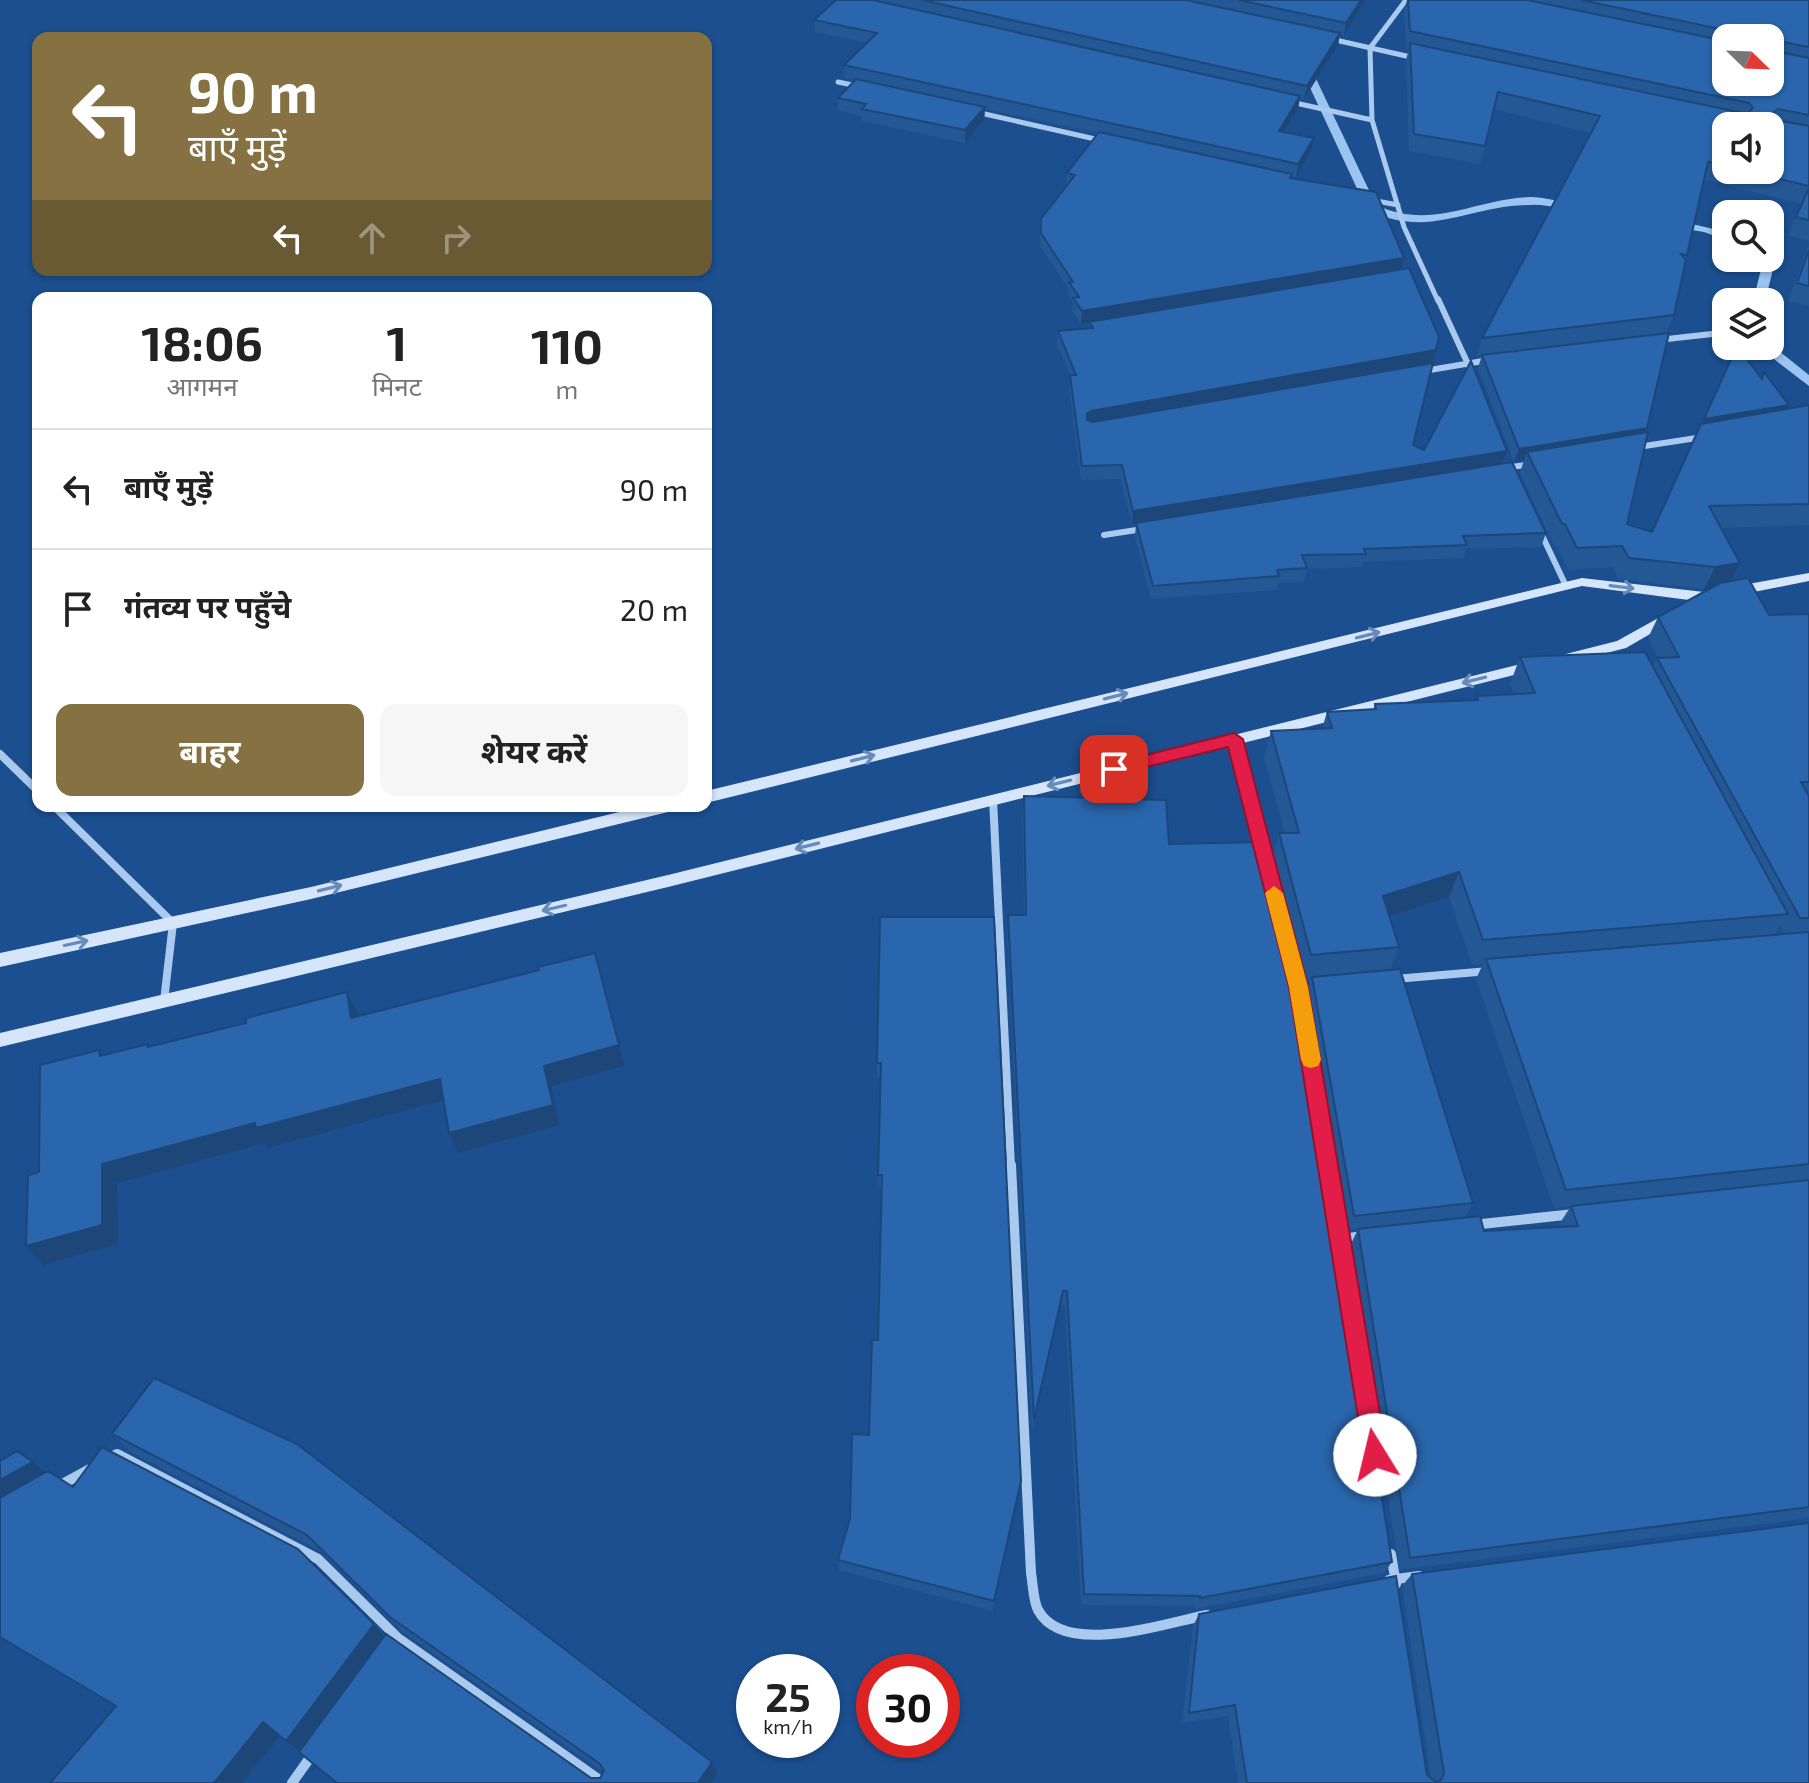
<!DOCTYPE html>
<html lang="hi">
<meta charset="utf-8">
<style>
:root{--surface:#fff;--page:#f6f6f6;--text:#222;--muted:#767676;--line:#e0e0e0;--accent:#857141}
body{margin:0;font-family:"Exo 2","Noto Sans Devanagari",sans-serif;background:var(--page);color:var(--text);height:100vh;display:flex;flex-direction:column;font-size:30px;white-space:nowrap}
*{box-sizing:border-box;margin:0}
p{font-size:26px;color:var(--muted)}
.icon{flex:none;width:44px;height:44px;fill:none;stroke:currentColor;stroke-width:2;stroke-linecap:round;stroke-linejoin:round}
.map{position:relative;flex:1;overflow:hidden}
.drawer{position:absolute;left:32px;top:292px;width:680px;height:520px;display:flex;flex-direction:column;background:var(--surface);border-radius:16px;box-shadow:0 2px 6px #0004}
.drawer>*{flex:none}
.guide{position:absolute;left:32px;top:32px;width:680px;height:244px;border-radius:16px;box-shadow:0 2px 6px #0004;background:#857141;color:#fff;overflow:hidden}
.needle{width:52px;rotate:113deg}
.controls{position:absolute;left:1712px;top:24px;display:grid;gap:16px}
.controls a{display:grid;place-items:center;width:72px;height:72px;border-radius:16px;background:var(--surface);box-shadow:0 2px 6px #0004;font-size:40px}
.speed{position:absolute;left:736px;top:1654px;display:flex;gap:16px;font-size:40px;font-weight:700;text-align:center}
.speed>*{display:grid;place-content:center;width:104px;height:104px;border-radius:50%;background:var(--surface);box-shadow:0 2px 6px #0004;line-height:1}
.speed small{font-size:20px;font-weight:400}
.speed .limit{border:12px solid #d22;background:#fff;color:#111}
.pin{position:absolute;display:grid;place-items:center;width:68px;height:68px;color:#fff;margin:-34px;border-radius:16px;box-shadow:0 4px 12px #0006}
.me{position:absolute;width:88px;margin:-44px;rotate:351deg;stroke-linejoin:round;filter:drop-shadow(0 0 6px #0008)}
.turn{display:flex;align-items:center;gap:28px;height:168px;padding:0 24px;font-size:36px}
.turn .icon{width:104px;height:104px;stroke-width:2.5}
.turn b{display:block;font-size:56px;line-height:68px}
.lanes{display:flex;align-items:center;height:76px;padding:0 24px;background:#0003;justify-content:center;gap:40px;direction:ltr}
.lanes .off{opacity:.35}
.eta{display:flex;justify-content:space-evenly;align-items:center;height:136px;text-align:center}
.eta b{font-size:48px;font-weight:700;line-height:56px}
.cta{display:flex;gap:16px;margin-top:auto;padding:16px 24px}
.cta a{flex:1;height:92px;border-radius:16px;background:var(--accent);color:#fff;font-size:32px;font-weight:700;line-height:92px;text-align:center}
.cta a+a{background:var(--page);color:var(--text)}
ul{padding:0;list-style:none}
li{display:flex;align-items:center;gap:24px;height:120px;padding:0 24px;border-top:2px solid var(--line)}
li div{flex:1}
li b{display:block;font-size:30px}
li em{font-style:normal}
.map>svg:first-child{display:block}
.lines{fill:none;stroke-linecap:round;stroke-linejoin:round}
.stream{fill:#9cc4f0;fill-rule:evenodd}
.street-far3{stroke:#a9c9ee;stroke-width:5}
.street-far2{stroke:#a9c9ee;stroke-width:6}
.street-far1{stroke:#a9c9ee;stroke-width:8}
.street{stroke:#a9c9ee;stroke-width:10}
.secondary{fill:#d6e6fa;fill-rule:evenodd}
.wall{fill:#245895;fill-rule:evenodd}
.shaded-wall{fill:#1d4779}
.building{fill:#2a66ad;stroke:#1d4779;stroke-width:2}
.oneway{stroke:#668bba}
.route{fill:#e11d48;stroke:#92132f;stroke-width:2}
.slow{fill:#f59e0b}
</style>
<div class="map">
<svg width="1809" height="1783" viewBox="0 0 1809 1783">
<rect width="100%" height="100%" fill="#1b4f8f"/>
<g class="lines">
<path class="stream" d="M1300,62L1309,64L1376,205C1432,231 1474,199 1530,197C1545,197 1560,202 1574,204L1580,208L1574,212C1560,209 1545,204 1531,205C1467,205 1432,240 1367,210L1299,64Z
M1671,219L1726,232V240L1704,232L1667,226L1665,223Z
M1757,258H1769L1774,265L1765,302H1753L1762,265Z
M1770,344L1809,375V386L1757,346Z"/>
<path class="street-far3" d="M1406,0L1370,48L1372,120L1404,227L1438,301
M1331,39L1415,58
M838,82L862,87
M1291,102L1372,120
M976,112L1104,141
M1371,200L1398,205"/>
<path class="street-far2" d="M1438,299L1473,375
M1658,340L1721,333
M1424,371L1489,360
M1638,447L1703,437
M1503,468L1533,464
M1540,531L1566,586
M1104,535L1143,529"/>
<path class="street-far1" d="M1234,739L1264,852
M0,754L38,791
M993,799L1011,1167
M54,806L173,923L164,1001
M1395,979L1489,971"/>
<path class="street" d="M1011,1165L1031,1573C1033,1584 1033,1600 1038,1610C1064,1658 1165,1623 1207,1615
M1472,1225L1574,1214
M1342,1239L1363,1236
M109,1458L117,1454L318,1559L398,1638L604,1783
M57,1487L90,1469
M1391,1554L1396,1584
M1389,1580L1419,1576
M292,1783L314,1752"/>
<path class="secondary" d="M1809,573V581L1704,602L1582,586L706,803V791L1582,578L1704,592Z
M1671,611L1676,613L1678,616L1676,619L1626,648L1559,665L1552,660L1554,657L1617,641Z
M1533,661L1540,666L1538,669L668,887L0,1047V1033L668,875Z
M644,806H676L668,812L311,899L0,967V953L311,887Z"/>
</g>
<path class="wall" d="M836,0H1366L1344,35L1340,34L1338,45L1304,99L1300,98L1298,109L1284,132L1314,138L1311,151L1296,177L1292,176L1291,179L1404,258L1401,269L1432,363L1413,445L1424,450L1507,451L1503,463L1546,533L1541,547L1466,549L1463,558L1363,562L1362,567L1307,569L1304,582L1278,583L1276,590L1151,599L1135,536L1136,524H1132L1120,479L1081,480L1069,388L1070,375L1057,344L1058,331L1088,328L1089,323L1081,324L1072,311L1073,303L1068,295L1069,290L1040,246L1041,219L1066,186L1067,173L1098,133L985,109L984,120L965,143L862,121V116L838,110V98L856,80L844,78V65L867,43L815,32L814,20Z
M1407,0H1809V241L1788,235L1802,204L1704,180L1674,315L1666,333L1627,524L1652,532L1737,346L1761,378L1787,409L1809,405V525L1721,528L1731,581L1769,615L1809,614V1518L1399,1570L1350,1246L1358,1229L1347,1230L1306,993L1311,979L1303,980L1272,859L1279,833H1285L1264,757L1271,731L1322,729L1327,712L1373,710L1375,704L1476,700L1477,696L1514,694L1510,684L1520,657L1653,666L1657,658H1658L1648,638L1658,617L1712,588L1704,589L1619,579L1613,567L1568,570L1557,546H1554L1520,473L1524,460L1514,462L1478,368L1482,355L1477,356L1482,338L1591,133L1494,109L1480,164L1409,151L1406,60L1409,49L1406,48L1404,11ZM1726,38H1770L1726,82ZM1726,126L1770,170H1726ZM1449,897L1472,965L1483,964L1476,979L1554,1208L1571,1206L1560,1223L1561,1227L1484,1231L1465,1217L1473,1203L1390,970L1399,947L1390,916ZM1780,926L1784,934L1774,935Z
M1809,245V306L1788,301Z
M1024,796L1169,844L1392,1562L1384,1573L1195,1609V1606L1081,1605L1065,1306L1060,1305L1032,1432L1007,932L1008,915H1024L1022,814Z
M880,917L1019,1492L993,1611L839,1570L838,1560L850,1519L869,1435L878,1340L882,1188H879L878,1175L881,1077H877V1063Z
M154,1378L712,1762L718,1774L711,1783H337L280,1736L242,1783L0,1638V1461L46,1473L73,1487L374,1624L385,1636L591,1778H600L603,1772L403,1632L322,1552L131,1452L112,1434Z
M1412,1574L1809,1783H1238L1228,1716L1182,1723L1193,1626L1199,1614L1431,1778L1402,1586Z"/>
<path class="shaded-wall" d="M1361,0H1366L1344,35L1346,23Z
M1340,33L1338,45L1304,99L1307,86Z
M1300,96L1298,109L1277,143L1279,131Z
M985,107L984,120L965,143V130Z
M1314,138L1311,151L1296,177L1298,164Z
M1404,258L1401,271L1081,324L1082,311Z
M1436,350L1432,364L1086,427L1087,414L1091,411Z
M1789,405L1783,418L1698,432L1704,419Z
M1647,428L1642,441L1527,452L1524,460L1514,462L1519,449Z
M1507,451L1502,464L1132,524L1133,511Z
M1740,563L1729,584L1704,589L1715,567Z
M1459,872L1449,897L1374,921L1383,896Z
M347,992L357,1012L360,1038L351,1018Z
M619,1045L624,1066L551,1086L559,1125L458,1153L449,1133L544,1066Z
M440,1079L448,1099L268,1148L265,1143L117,1183L118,1244L43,1265L26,1246L102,1164L255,1123Z
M33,1462L54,1480L0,1510V1480Z
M374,1624L387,1639L303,1754L286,1741Z
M263,1722L281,1735L242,1783H214Z
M712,1762L718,1774L711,1783H698Z"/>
<path class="building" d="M836,0H873L1300,96L1279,131L1314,138L1298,164L844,65L877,33L814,20Z
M922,0H1186L1340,33L1307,86Z
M1239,0H1361L1346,23Z
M1408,0H1527L1726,41V82H1770V38H1737L1734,32L1581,0H1809V47L1778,41L1772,44L1775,51L1809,58V115L1778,109L1772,113L1776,120L1809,126V186L1743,170H1770V126H1726V166L1708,162L1687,255L1681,254L1686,260L1674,315L1482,338L1600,116L1498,92L1485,146L1414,134L1410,43L1747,114L1753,108L1749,103L1410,31Z
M856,79L985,107L965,130L862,109L866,104L838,98Z
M1099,132L1292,174L1290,178L1376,192L1404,258L1082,311L1073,298L1079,297L1069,282H1073L1041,233V219L1075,175L1067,173Z
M1809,188V220L1796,217Z
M1809,250V286L1797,283Z
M1409,268L1439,337L1436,350L1091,411L1087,414V420L1093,422L1433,363L1413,445L1424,450L1471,361L1507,451L1133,511L1122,465L1082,466L1070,375H1076L1058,331L1093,328L1089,322Z
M1669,333L1647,428L1519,449L1482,355Z
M1737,346L1762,379L1764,372L1789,405L1704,419Z
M1809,405V504L1709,506L1740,563L1715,567L1629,558L1622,546L1577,548L1565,524H1562L1527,452L1648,432L1627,524L1652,532L1701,424Z
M1512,462L1546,533L1463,536L1467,545L1364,549L1366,554L1302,555L1307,568L1277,570L1279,576L1153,586L1136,523Z
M1748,578L1769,615L1809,614V782H1801L1809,796V918H1800L1657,658L1679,657L1658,617L1720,583Z
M1645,652L1788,914L1483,940L1459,872L1383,896L1399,947L1311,955L1279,833H1299L1271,731L1332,728L1327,712L1376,709L1375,704L1478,700L1477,696L1535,693L1520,657Z
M1024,796L1166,800L1169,844L1262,842L1297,972L1328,1148L1392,1562L1200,1598V1596L1084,1594L1067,1291H1063L1034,1419L1008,915H1026Z
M880,917H994L1021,1481L994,1601L838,1560L850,1519L852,1434L869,1435L872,1340H878L882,1175H878L881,1063H877Z
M1809,932V1164L1566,1190L1486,959Z
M595,953L619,1045L544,1066L553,1105L449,1133L440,1079L256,1128L255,1123L102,1164V1225L26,1246L28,1175L39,1172L40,1065L99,1050L100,1056L148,1044V1047L246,1023V1018L347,992L351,1018L539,970L538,967Z
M1400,969L1473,1203L1354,1216L1312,977Z
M1809,1180V1507L1410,1558L1358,1229L1480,1216L1484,1231L1578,1226L1571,1206Z
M154,1378L297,1444L712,1762L698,1783H337L299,1752L386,1634L591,1778H600L604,1771L600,1764L390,1617L307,1535L112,1434Z
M102,1447L298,1549L374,1624L286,1741L263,1722L214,1783H50L116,1706L0,1637V1498L48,1471L73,1487Z
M17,1451L33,1462L0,1480V1461Z
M1809,1523V1783H1247L1235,1705L1189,1713L1199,1614L1396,1576L1427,1775L1436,1782L1441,1780L1444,1773L1412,1574Z"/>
<defs><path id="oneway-shaft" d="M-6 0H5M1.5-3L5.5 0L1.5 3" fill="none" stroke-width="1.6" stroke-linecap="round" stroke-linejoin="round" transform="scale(2)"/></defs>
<g class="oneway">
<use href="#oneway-shaft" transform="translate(1622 587) rotate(7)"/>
<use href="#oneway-shaft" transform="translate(1368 635) rotate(-14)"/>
<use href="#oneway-shaft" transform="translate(1474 680) rotate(166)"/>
<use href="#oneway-shaft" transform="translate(1116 696) rotate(-14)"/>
<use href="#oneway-shaft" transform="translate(863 758) rotate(-14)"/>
<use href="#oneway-shaft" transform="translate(1059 783) rotate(166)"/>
<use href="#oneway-shaft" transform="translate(807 846) rotate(166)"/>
<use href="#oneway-shaft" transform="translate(330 888) rotate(-14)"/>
<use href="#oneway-shaft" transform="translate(554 908) rotate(167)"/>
<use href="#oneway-shaft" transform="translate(76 943) rotate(-12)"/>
</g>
<path class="route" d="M1234,733L1243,739L1308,987L1387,1455L1384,1463L1375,1467L1367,1463L1364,1455L1289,987L1228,747L1114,775L1105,769L1114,763Z"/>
<path class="slow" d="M1274,886L1283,893L1308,987L1321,1060L1318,1066L1311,1068L1304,1066L1301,1060L1289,987L1265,893Z"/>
</svg>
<div class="controls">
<a><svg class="needle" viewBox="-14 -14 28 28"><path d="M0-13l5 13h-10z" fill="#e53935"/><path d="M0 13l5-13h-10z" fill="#767676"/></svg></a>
<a><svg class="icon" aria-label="sound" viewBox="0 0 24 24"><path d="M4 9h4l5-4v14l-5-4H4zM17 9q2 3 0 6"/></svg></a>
<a><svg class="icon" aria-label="search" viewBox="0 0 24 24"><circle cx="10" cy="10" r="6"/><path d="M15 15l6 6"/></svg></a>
<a><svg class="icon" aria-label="layers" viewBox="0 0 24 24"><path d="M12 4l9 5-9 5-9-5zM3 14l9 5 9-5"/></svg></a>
</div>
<div class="speed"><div>25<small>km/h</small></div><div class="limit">30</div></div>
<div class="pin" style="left:1114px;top:769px;background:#d93025"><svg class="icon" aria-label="arrive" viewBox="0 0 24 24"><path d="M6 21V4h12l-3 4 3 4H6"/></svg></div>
<svg class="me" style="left:1375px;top:1455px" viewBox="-20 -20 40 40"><circle r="19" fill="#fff"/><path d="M0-13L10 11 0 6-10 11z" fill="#e11d48"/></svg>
<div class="guide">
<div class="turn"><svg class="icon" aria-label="left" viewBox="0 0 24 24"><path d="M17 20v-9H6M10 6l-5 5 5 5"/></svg><div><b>90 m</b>बाएँ मुड़ें</div></div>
<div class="lanes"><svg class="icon" aria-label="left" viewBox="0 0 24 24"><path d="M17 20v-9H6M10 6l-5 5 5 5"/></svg><svg class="icon off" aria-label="ahead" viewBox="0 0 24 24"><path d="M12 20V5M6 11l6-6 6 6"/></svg><svg class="icon off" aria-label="right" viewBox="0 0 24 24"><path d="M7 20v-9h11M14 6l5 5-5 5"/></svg></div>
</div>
<section class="drawer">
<div class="eta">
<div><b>18:06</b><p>आगमन</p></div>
<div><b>1</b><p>मिनट</p></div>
<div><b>110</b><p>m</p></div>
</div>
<ul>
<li><svg class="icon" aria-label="left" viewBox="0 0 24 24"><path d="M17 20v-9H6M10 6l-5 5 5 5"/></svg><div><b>बाएँ मुड़ें</b></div><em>90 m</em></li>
<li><svg class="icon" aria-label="arrive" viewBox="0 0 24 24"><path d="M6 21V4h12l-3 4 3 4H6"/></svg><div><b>गंतव्य पर पहुँचे</b></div><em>20 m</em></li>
</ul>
<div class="cta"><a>बाहर</a><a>शेयर करें</a></div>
</section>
</div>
